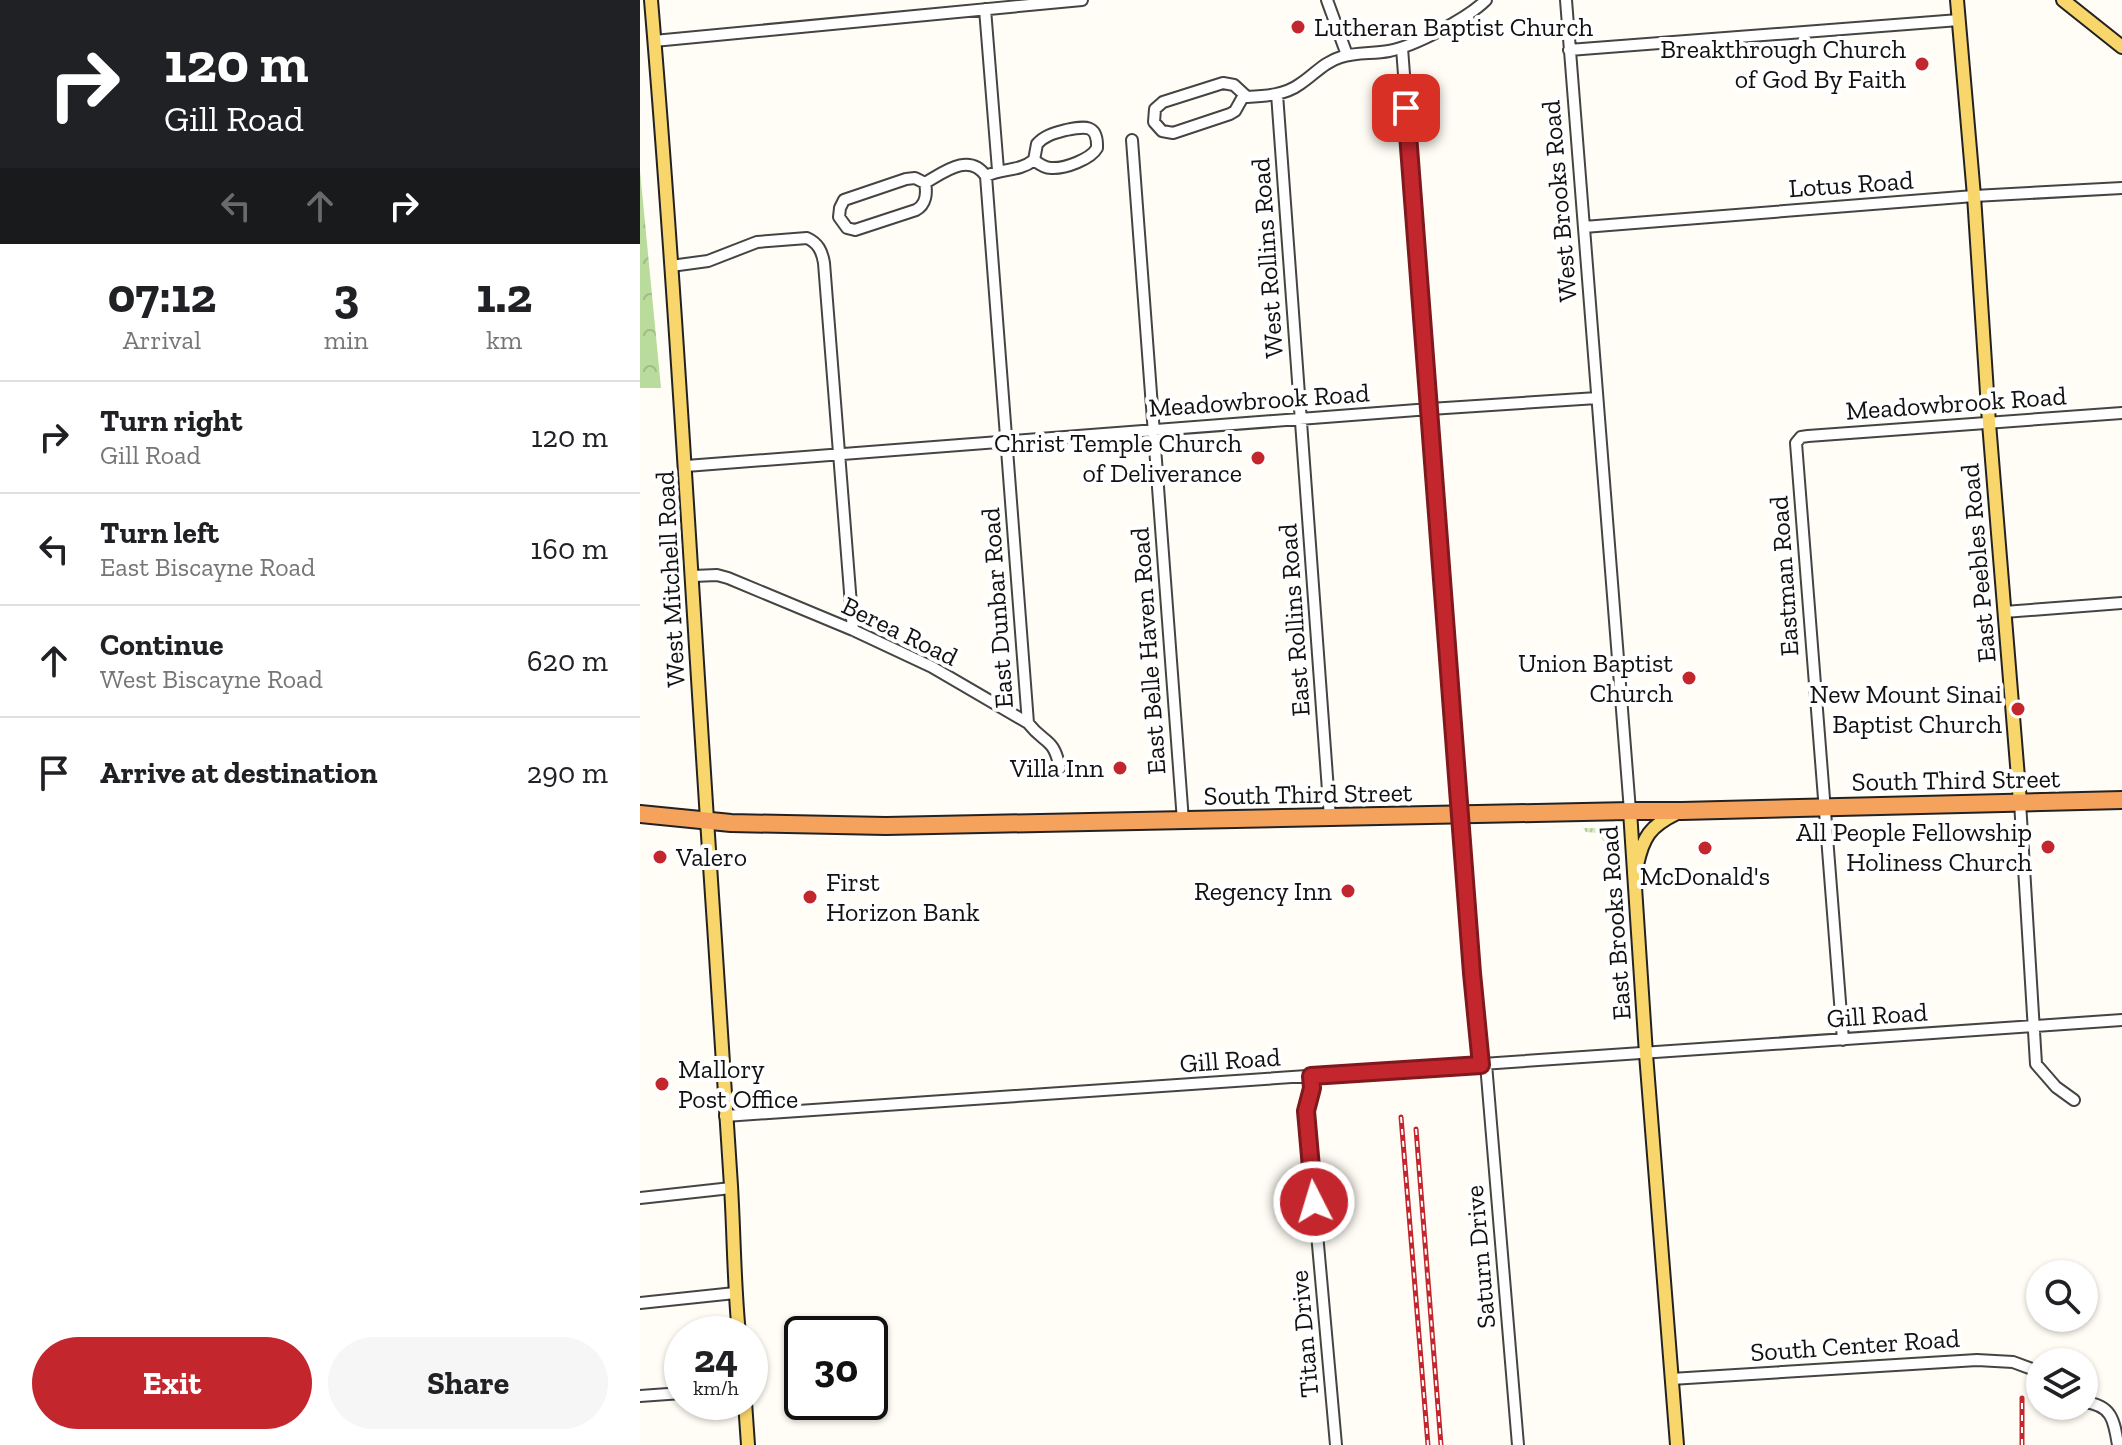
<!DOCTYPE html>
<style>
:root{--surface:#fff;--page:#f6f6f6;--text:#202124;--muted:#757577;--line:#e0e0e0;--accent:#c4262e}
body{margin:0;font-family:"Zilla Slab",serif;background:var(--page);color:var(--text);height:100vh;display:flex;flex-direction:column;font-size:30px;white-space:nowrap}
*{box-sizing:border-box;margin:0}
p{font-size:26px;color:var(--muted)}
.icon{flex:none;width:44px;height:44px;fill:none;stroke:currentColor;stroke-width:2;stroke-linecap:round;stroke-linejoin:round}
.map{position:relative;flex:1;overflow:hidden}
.panel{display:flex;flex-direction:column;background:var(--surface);width:640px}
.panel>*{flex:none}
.guide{background:#202124;color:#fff;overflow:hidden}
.controls{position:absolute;left:1386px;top:1260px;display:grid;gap:16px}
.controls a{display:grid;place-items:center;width:72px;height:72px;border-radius:50%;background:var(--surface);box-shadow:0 2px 6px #0004;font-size:40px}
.speed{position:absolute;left:24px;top:1316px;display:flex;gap:16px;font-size:40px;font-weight:700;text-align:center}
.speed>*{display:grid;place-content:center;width:104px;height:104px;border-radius:50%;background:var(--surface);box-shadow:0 2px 6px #0004;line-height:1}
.speed small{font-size:20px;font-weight:400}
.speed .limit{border:4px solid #111;border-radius:12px;background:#fff;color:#111}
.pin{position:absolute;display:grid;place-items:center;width:68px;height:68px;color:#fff;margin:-34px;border-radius:16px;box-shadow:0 4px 12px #0006}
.me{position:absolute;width:88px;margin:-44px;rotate:355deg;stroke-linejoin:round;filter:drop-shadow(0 0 6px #0008)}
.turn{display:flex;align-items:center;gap:28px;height:168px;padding:0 32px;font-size:36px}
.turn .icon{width:104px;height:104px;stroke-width:2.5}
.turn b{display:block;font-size:56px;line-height:68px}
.lanes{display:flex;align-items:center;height:76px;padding:0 32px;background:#0003;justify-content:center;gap:40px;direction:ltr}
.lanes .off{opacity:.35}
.eta{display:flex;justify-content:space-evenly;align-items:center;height:136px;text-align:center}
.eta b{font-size:48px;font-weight:700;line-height:56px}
.primary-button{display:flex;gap:16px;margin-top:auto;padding:16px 32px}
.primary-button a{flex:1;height:92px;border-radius:48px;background:var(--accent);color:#fff;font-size:32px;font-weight:700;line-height:92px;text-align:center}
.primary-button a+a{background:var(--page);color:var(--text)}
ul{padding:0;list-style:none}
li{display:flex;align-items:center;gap:24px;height:112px;padding:0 32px;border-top:2px solid var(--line)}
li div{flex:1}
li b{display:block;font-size:30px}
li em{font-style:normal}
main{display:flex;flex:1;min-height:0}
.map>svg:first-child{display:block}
.grass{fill:url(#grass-tufts)}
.forest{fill:url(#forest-crowns)}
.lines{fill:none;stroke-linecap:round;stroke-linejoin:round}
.minor-casing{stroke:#444;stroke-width:14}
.major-casing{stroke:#222;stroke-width:16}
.highway-casing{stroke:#222;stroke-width:20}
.minor{stroke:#fff;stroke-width:10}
.major{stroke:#f9d66b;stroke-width:12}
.highway{stroke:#f5a25d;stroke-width:16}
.rail-casing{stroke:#c4262e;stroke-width:5}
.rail{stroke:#fff;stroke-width:2;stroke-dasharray:6;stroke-linecap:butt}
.route-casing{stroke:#7f191e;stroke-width:20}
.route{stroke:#c4262e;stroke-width:14}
.poi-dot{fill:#c4262e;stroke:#fff;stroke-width:3}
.labels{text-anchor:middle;stroke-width:8;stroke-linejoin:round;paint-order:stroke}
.poi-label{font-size:26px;fill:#111;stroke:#fff;text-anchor:end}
.street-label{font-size:26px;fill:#111;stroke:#fff}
</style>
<main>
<section class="panel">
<div class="guide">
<div class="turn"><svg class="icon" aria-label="right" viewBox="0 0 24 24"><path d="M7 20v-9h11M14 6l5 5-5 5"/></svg><div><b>120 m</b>Gill Road</div></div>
<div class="lanes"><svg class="icon off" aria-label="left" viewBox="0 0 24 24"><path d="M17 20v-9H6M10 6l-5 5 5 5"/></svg><svg class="icon off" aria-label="ahead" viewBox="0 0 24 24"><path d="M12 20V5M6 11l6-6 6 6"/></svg><svg class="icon" aria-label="right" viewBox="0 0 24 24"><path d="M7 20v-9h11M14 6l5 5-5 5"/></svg></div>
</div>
<div class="eta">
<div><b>07:12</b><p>Arrival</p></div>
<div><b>3</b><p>min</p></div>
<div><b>1.2</b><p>km</p></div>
</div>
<ul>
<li><svg class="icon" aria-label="right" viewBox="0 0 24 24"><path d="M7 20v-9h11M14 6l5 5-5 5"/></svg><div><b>Turn right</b><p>Gill Road</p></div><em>120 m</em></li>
<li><svg class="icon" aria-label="left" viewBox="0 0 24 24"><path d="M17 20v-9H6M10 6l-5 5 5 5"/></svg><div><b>Turn left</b><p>East Biscayne Road</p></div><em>160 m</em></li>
<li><svg class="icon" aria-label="ahead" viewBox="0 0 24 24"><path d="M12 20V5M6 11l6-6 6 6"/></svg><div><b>Continue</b><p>West Biscayne Road</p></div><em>620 m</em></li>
<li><svg class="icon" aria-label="arrive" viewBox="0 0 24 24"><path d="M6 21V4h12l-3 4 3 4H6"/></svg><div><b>Arrive at destination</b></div><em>290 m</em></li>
</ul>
<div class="primary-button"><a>Exit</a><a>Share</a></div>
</section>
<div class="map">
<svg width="1482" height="1445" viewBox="0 0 1482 1445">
<defs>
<pattern id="grass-tufts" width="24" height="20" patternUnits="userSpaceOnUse" patternTransform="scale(2)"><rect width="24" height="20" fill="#d5ebbd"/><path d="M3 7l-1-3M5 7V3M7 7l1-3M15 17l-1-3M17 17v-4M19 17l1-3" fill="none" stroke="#b6c8a1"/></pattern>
<pattern id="forest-crowns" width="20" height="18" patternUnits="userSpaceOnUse" patternTransform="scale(2)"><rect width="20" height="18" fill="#b9dc9c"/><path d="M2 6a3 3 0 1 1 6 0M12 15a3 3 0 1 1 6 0" fill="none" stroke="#9ebc85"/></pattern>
</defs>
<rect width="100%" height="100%" fill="#fffdf5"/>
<path class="grass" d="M943,828H967L975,833L979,882H968L973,877L971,841L969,839L964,842L958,833L946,832Z"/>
<path class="forest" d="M0,171L21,388H0Z"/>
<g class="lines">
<defs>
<path id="minor" d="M687,0L707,55
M926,0L990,811
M345,9L358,170
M14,41L442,0
M762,48L832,973L841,1065
M929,50L1319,20
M637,94L690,818
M604,95L595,111L590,114L533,133L522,131L514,122L515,109L523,102L583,83L594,85L607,97C626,96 645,95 660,84C674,75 684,62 701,57C716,52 733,54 749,51C775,46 828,18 846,0
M492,140L543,821
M346,176L388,723
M285,183C287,193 286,205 276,210L215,230L207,228L199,217L200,208L204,200L266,179L275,178L285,183C304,172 329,152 346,176C362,168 379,172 394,160L397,144C405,135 415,133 426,130C445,126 458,124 457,148C451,159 425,169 411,168C405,168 399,164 394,160
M944,227L1334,196L1482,188
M31,266L68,261L117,242L167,238C178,243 182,251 184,263L213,630
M46,466L790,409L957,398
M53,576L77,575L88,578L213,630L292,667L388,723C405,745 413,736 420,768
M1364,612L1482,603
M1380,802L1396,1064L1416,1087L1434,1100
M1203,1040L1156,443L1161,437L1168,436L1482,413
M846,1064L878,1445
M671,1076L672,1088L666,1111L696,1445
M85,1116L1482,1020
M0,1198L91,1188
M0,1303L95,1293
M1031,1379L1337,1360L1373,1362L1400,1372
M0,1396L42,1393
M1444,1402C1472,1405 1474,1420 1478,1445"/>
<path id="major" d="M11,0C37,308 53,617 74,925C80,1012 85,1099 91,1186C94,1236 94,1285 99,1334
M1317,0L1334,196L1349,423L1380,802
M1423,0L1482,47
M990,811L1006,1054L1037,1445
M997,865C1003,837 1010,826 1037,813
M105,1402L108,1445"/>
<path id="highway" d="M0,814L91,823L246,826L990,811H1042L1482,800"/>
</defs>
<use href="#minor" class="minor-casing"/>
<use href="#major" class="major-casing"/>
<use href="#highway" class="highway-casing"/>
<use href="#minor" class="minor"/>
<use href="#major" class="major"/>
<use href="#highway" class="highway"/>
<defs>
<path id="rail" d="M761,1117L788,1445
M776,1129L801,1445
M1382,1445V1398"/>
</defs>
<use href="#rail" class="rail-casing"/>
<use href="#rail" class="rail"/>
</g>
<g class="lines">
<defs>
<path id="route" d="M674,1202L666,1111L672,1088L671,1076L841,1065L832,973L766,108"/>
</defs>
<use href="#route" class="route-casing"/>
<use href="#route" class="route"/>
</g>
<g class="poi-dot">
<circle cx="658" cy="27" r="8"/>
<circle cx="1282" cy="64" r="8"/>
<circle cx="618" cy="458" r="8"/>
<circle cx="1049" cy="678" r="8"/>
<circle cx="1378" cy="709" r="8"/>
<circle cx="480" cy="768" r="8"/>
<circle cx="1408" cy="847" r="8"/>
<circle cx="1065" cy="848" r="8"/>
<circle cx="20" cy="857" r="8"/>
<circle cx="708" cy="891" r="8"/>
<circle cx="170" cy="897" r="8"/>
<circle cx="22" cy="1084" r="8"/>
</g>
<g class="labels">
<g class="poi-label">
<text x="674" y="36" text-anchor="start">Lutheran Baptist Church</text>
<text x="1266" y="58">Breakthrough Church<tspan x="1266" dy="30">of God By Faith</tspan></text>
<text x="602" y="452">Christ Temple Church<tspan x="602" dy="30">of Deliverance</tspan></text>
<text x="1033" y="672">Union Baptist<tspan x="1033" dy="30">Church</tspan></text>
<text x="1362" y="703">New Mount Sinai<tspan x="1362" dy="30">Baptist Church</tspan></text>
<text x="464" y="777">Villa Inn</text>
<text x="1392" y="841">All People Fellowship<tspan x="1392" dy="30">Holiness Church</tspan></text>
<text x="36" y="866" text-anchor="start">Valero</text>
<text x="1065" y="885" text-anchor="middle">McDonald's</text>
<text x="186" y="891" text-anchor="start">First<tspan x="186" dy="30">Horizon Bank</tspan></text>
<text x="692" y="900">Regency Inn</text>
<text x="38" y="1078" text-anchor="start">Mallory<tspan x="38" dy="30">Post Office</tspan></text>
</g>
<g class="street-label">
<text transform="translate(1211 184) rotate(-4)" y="9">Lotus Road</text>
<text transform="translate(919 201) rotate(-95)" y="9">West Brooks Road</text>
<text transform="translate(627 258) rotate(-94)" y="9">West Rollins Road</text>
<text transform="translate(619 400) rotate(-4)" y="9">Meadowbrook Road</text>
<text transform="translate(1316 403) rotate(-4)" y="9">Meadowbrook Road</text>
<text transform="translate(1338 563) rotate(-95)" y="9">East Peebles Road</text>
<text transform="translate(1144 576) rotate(-94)" y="9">Eastman Road</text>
<text transform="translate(30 579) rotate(-93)" y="9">West Mitchell Road</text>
<text transform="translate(357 608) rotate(-94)" y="9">East Dunbar Road</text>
<text transform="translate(654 620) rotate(-94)" y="9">East Rollins Road</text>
<text transform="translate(260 631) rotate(26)" y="9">Berea Road</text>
<text transform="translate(508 651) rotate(-94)" y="9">East Belle Haven Road</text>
<text transform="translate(1316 780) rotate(-1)" y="9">South Third Street</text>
<text transform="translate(668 794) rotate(-1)" y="9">South Third Street</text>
<text transform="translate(975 923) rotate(-94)" y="9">East Brooks Road</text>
<text transform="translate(1237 1015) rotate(-4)" y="9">Gill Road</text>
<text transform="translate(590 1060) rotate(-4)" y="9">Gill Road</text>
<text transform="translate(840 1257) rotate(-95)" y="9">Saturn Drive</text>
<text transform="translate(664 1334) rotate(-95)" y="9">Titan Drive</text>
<text transform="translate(1215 1345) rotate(-4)" y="9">South Center Road</text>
</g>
</g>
</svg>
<div class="controls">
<a><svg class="icon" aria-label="search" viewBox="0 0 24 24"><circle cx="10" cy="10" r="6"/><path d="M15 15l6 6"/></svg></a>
<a><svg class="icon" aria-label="layers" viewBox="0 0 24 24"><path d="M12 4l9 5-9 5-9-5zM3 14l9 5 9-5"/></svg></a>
</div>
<div class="speed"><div>24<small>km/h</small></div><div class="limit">30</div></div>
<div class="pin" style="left:766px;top:108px;background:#d93025"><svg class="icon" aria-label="arrive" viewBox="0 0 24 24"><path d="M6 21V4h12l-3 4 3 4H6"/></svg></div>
<svg class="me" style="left:674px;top:1202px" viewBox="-20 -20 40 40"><circle r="17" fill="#c4262e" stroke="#fff" stroke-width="3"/><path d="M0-11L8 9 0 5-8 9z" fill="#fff"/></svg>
</div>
</main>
